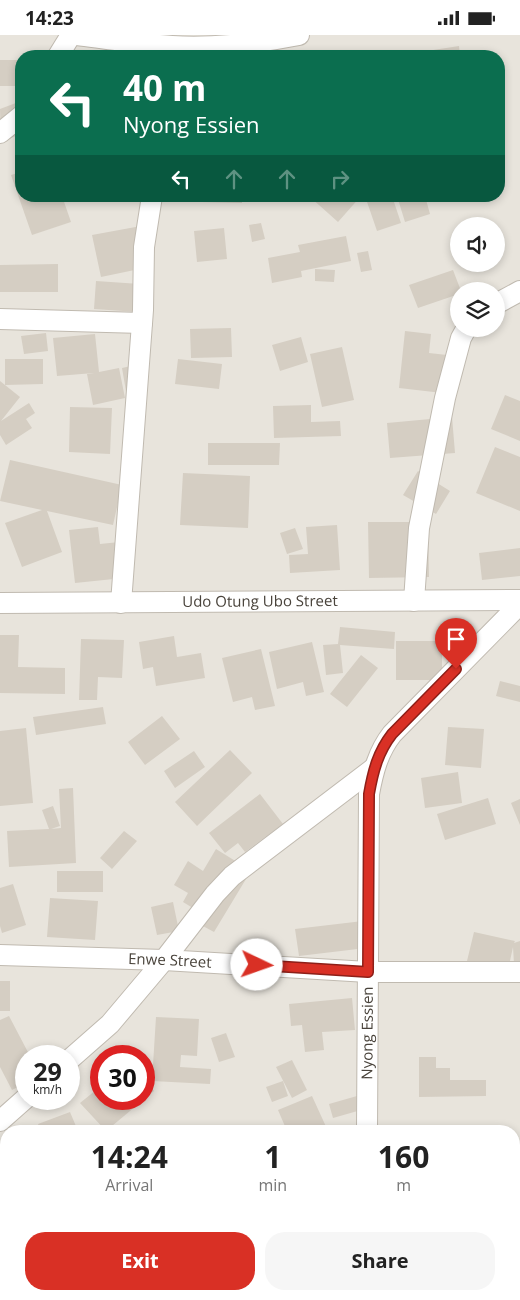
<!DOCTYPE html>
<style>
:root{--surface:#fff;--page:#f6f6f6;--text:#222;--muted:#767676;--accent:#d93025}
body{margin:0;font-family:"Open Sans",sans-serif;background:var(--page);color:var(--text);height:100vh;display:flex;flex-direction:column;font-size:19px;white-space:nowrap}
*{box-sizing:border-box;margin:0}
p{font-size:16px;color:var(--muted)}
.icon{flex:none;width:28px;height:28px;fill:none;stroke:currentColor;stroke-width:2;stroke-linecap:round;stroke-linejoin:round}
.map{position:relative;flex:1;overflow:hidden}
.side{position:absolute;left:0px;top:1090px;width:520px;height:175px;display:flex;flex-direction:column;background:var(--surface);border-radius:20px 20px 0 0;box-shadow:0 2px 8px #0003}
.side>*{flex:none}
.hud{position:absolute;left:15px;top:15px;width:490px;height:152px;border-radius:20px;box-shadow:0 2px 8px #0003;background:#0b6e4f;color:#fff;overflow:hidden}
.controls{position:absolute;left:450px;top:182px;display:grid;gap:10px}
.controls a{display:grid;place-items:center;width:55px;height:55px;border-radius:50%;background:var(--surface);box-shadow:0 2px 8px #0003;font-size:25px}
.speed{position:absolute;left:15px;top:1010px;display:flex;gap:10px;font-size:25px;font-weight:700;text-align:center}
.speed>*{display:grid;place-content:center;width:65px;height:65px;border-radius:50%;background:var(--surface);box-shadow:0 2px 8px #0003;line-height:1}
.speed small{font-size:12px;font-weight:400}
.speed .limit{border:8px solid #d22;background:#fff;color:#111}
.pin{position:absolute;display:grid;place-items:center;width:42px;height:42px;color:#fff;margin:-51px -21px;border-radius:50% 50% 50% 0;rotate:-45deg;box-shadow:0 0 5px #0007}
.pin .icon{rotate:45deg}
.me{position:absolute;width:55px;margin:-28px;rotate:93deg;stroke-linejoin:round;filter:drop-shadow(0 0 4px #0008)}
.turn{display:flex;align-items:center;gap:18px;height:105px;padding:0 25px;font-size:22px}
.turn .icon{width:65px;height:65px;stroke-width:2.5}
.turn b{display:block;font-size:35px;line-height:42px}
.lanes{display:flex;align-items:center;height:48px;padding:0 25px;background:#0003;justify-content:center;gap:25px;direction:ltr}
.lanes .off{opacity:.35}
.eta{display:flex;justify-content:space-evenly;align-items:center;height:85px;text-align:center}
.eta b{font-size:30px;font-weight:700;line-height:35px}
.button{display:flex;gap:10px;margin-top:auto;padding:10px 25px}
.button a{flex:1;height:58px;border-radius:20px;background:var(--accent);color:#fff;font-size:20px;font-weight:700;line-height:58px;text-align:center}
.button a+a{background:var(--page);color:var(--text)}
.status{display:flex;justify-content:space-between;align-items:center;height:35px;padding:0 25px;background:var(--surface);direction:ltr}
.status svg{height:14px;fill:currentColor}
.map>svg:first-child{display:block}
.residential{fill:#e8e4dc;fill-rule:evenodd}
.building{fill:#d5cec3}
.lines{fill:none;stroke-linecap:round;stroke-linejoin:round}
.minor-casing{stroke:#c0bab0;stroke-width:22}
.minor{stroke:#fff;stroke-width:20}
.route-casing{stroke:#8d1f18;stroke-width:12}
.route{stroke:#d93025;stroke-width:9}
.labels{text-anchor:middle;stroke-width:4;stroke-linejoin:round;paint-order:stroke}
.street-label{font-size:15px;fill:#49433b;stroke:#fff}
</style>
<div class="status"><b>14:23</b><svg viewBox="0 0 49 12"><path d="M0 12V9h3v3zM5 12V6h3v6zM10 12V3h3v9zM15 12V0h3v12zM26 1h20v11H26zM47 4h2v5h-2z"/></svg></div>
<div class="map">
<svg width="520" height="1265" viewBox="0 0 520 1265">
<rect width="100%" height="100%" fill="#f5f2ed"/>
<path class="residential" d="M0,0H520V1265H0ZM21,21H499V161H21ZM459,191H496V229H459ZM459,256H496V294H459ZM26,1021H69V1064H26ZM101,1021H144V1064H101ZM6,1096H514V1259H6Z"/>
<path class="building" d="M459,11L460,21H401V20Z
M0,25H21V51H0Z
M21,66V99L1,107L0,74Z
M21,137V161H62L71,187L32,200L11,140Z
M202,161H242V168L202,167Z
M311,161H361L338,187L310,162Z
M365,161H392L401,188L377,196Z
M397,161H425L430,179L405,187Z
M261,188L265,204L252,207L249,190Z
M141,191L149,232L101,242L92,200Z
M224,193L227,224L197,227L194,196Z
M346,201L351,226L301,236L302,242L272,248L268,223L300,217L298,210Z
M368,216L372,235L361,237L357,218Z
M58,229V257H0V230Z
M315,234L335,235L334,247L315,246Z
M453,235L461,256H459V259L418,273L409,250Z
M96,246L140,249L138,277L94,274Z
M231,293L232,322L191,323L190,294Z
M405,296L431,299L429,318L456,321L451,359L399,353Z
M46,298L48,316L24,319L21,301Z
M95,299L99,337L119,333L125,363L93,370L87,339L94,338L57,341L53,303Z
M301,302L308,327L280,336L272,310Z
M342,312L354,365L322,372L310,319Z
M5,324H43V349L5,350Z
M178,324L222,329L219,354L175,349Z
M131,331L127,362L122,333Z
M0,346L20,362L1,386L29,368L35,378L26,384L32,393L6,410L0,400Z
M505,360L520,366V406L491,394Z
M311,370V387L340,386L341,401L274,403L273,371Z
M70,372L112,373L110,419L69,417Z
M452,382L455,418L390,423L387,388Z
M208,408H280L279,430H208Z
M495,412L520,422V476L476,458Z
M10,425L122,450L113,490L47,476L62,517L22,532L5,488L42,475L0,466Z
M418,436L450,456L436,479L403,460Z
M183,438L250,441L248,493L180,490Z
M368,487H428L429,542L369,543Z
M337,490L340,535L290,538L289,520L308,519L306,492Z
M98,492L100,509L129,506L133,542L75,548L69,495Z
M295,493L303,514L287,519L280,498Z
M520,513V541L482,545L479,518Z
M340,592L395,597L394,614L340,610L343,638L326,640L323,610L338,609Z
M0,600H19L18,632L65,633V659L0,658Z
M174,601L177,622L201,618L205,643L156,651L153,632L143,634L139,607Z
M81,604L124,605L122,643L98,642L97,665H79Z
M396,606H442V645H396Z
M312,607L324,657L306,661L303,647L277,654L269,617Z
M261,614L275,671L255,675L252,662L233,667L222,623Z
M361,620L378,633L347,672L330,659Z
M500,646L520,651V667L496,661Z
M103,672L106,689L36,700L33,682Z
M162,681L180,704L145,730L128,707Z
M448,692L484,694L481,733L445,730Z
M26,693L33,768L0,771V696Z
M230,715L252,738L197,791L175,767Z
M194,716L205,732L175,753L164,736Z
M458,737L462,768L425,773L421,743Z
M73,753L76,828L9,832L7,796L49,794L42,775L53,771L60,791L51,794L61,793L59,754Z
M260,759L283,789L245,817L238,808L225,818L209,798Z
M488,763L496,789L445,805L437,779Z
M520,764V790L511,768Z
M124,796L137,806L112,834L100,823Z
M216,814L237,827L232,835L246,844L214,897L201,890L206,881L183,867L188,858L174,850L188,826L203,836Z
M57,836H103V857H57Z
M13,849L26,890L2,898L0,891V853Z
M50,863L98,866L95,905L47,902Z
M173,867L179,896L157,900L151,872Z
M363,886L366,913L299,921L295,894Z
M474,897L515,906L514,908L520,906V929H514L513,912L508,935L467,926Z
M0,946H10V976H0Z
M352,963L355,995L322,997L324,1015L305,1017L302,990L291,991L289,969Z
M9,981L30,1021H26V1048L12,1055L0,1032V985Z
M156,982L199,984L197,1021L181,1020L180,1032L211,1034L210,1049L152,1046Z
M226,998L235,1022L219,1027L211,1003Z
M419,1022H436V1033H450V1045H486V1061L419,1062Z
M292,1025L307,1055L292,1063L276,1032Z
M144,1044L154,1056L106,1096L80,1068L101,1051V1064H144Z
M283,1046L288,1061L272,1067L266,1052Z
M312,1061L328,1096H287L278,1075Z
M357,1061L361,1075L333,1083L329,1069Z
M70,1077L78,1096H41L38,1089Z
M520,1123V1150L514,1154V1127Z
M514,1210L520,1227V1233L514,1235Z
M41,1259H77L78,1265H42Z"/>
<g class="lines">
<defs>
<g id="minor">
<path d="M77,0C108,4 141,9 172,11C214,14 258,8 299,0"/>
<path d="M58,21L71,0"/>
<path d="M0,98L21,81"/>
<path d="M496,269L520,256"/>
<path d="M0,284L142,288"/>
<path d="M414,566L419,493L445,363L461,303L466,294"/>
<path id="s1" d="M0,568L520,565"/>
<path d="M121,568L143,275L144,212L152,161"/>
<path id="s2" d="M0,920L164,925L368,937H520"/>
<path d="M69,1025L110,989L164,925L215,859L232,841L374,733"/>
<path d="M0,1086L26,1063"/>
<path id="s3" d="M367,1096L369,759C373,737 378,717 392,699L520,569"/>
<path d="M0,1245L3,1265"/>
<path d="M361,1265L362,1259"/>
</g>
</defs>
<use href="#minor" class="minor-casing"/>
<use href="#minor" class="minor"/>
</g>
<g class="lines">
<defs>
<path id="route" d="M257,930L368,937L369,759C373,736 378,717 392,699L456,634"/>
</defs>
<use href="#route" class="route-casing"/>
<use href="#route" class="route"/>
</g>
<g class="labels">
<g class="street-label">
<text dy="5" stroke="none"><textPath href="#s1" startOffset="260">Udo Otung Ubo Street</textPath></text>
<text dy="5" stroke="none"><textPath href="#s2" startOffset="170">Enwe Street</textPath></text>
<text dy="5" stroke="none"><textPath href="#s3" startOffset="98">Nyong Essien</textPath></text>
</g>
</g>
</svg>
<div class="controls">
<a><svg class="icon" aria-label="sound" viewBox="0 0 24 24"><path d="M4 9h4l5-4v14l-5-4H4zM17 9q2 3 0 6"/></svg></a>
<a><svg class="icon" aria-label="layers" viewBox="0 0 24 24"><path d="M12 4l9 5-9 5-9-5zM3 14l9 5 9-5"/></svg></a>
</div>
<div class="speed"><div>29<small>km/h</small></div><div class="limit">30</div></div>
<div class="pin" style="left:456px;top:634px;background:#d93025"><svg class="icon" aria-label="arrive" viewBox="0 0 24 24"><path d="M6 21V4h12l-3 4 3 4H6"/></svg></div>
<svg class="me" style="left:257px;top:930px" viewBox="-20 -20 40 40"><circle r="19" fill="#fff"/><path d="M0-13L10 11 0 6-10 11z" fill="#d93025"/></svg>
<div class="hud">
<div class="turn"><svg class="icon" aria-label="left" viewBox="0 0 24 24"><path d="M17 20v-9H6M10 6l-5 5 5 5"/></svg><div><b>40 m</b>Nyong Essien</div></div>
<div class="lanes"><svg class="icon" aria-label="left" viewBox="0 0 24 24"><path d="M17 20v-9H6M10 6l-5 5 5 5"/></svg><svg class="icon off" aria-label="ahead" viewBox="0 0 24 24"><path d="M12 20V5M6 11l6-6 6 6"/></svg><svg class="icon off" aria-label="ahead" viewBox="0 0 24 24"><path d="M12 20V5M6 11l6-6 6 6"/></svg><svg class="icon off" aria-label="right" viewBox="0 0 24 24"><path d="M7 20v-9h11M14 6l5 5-5 5"/></svg></div>
</div>
<section class="side">
<div class="eta">
<div><b>14:24</b><p>Arrival</p></div>
<div><b>1</b><p>min</p></div>
<div><b>160</b><p>m</p></div>
</div>
<div class="button"><a>Exit</a><a>Share</a></div>
</section>
</div>
